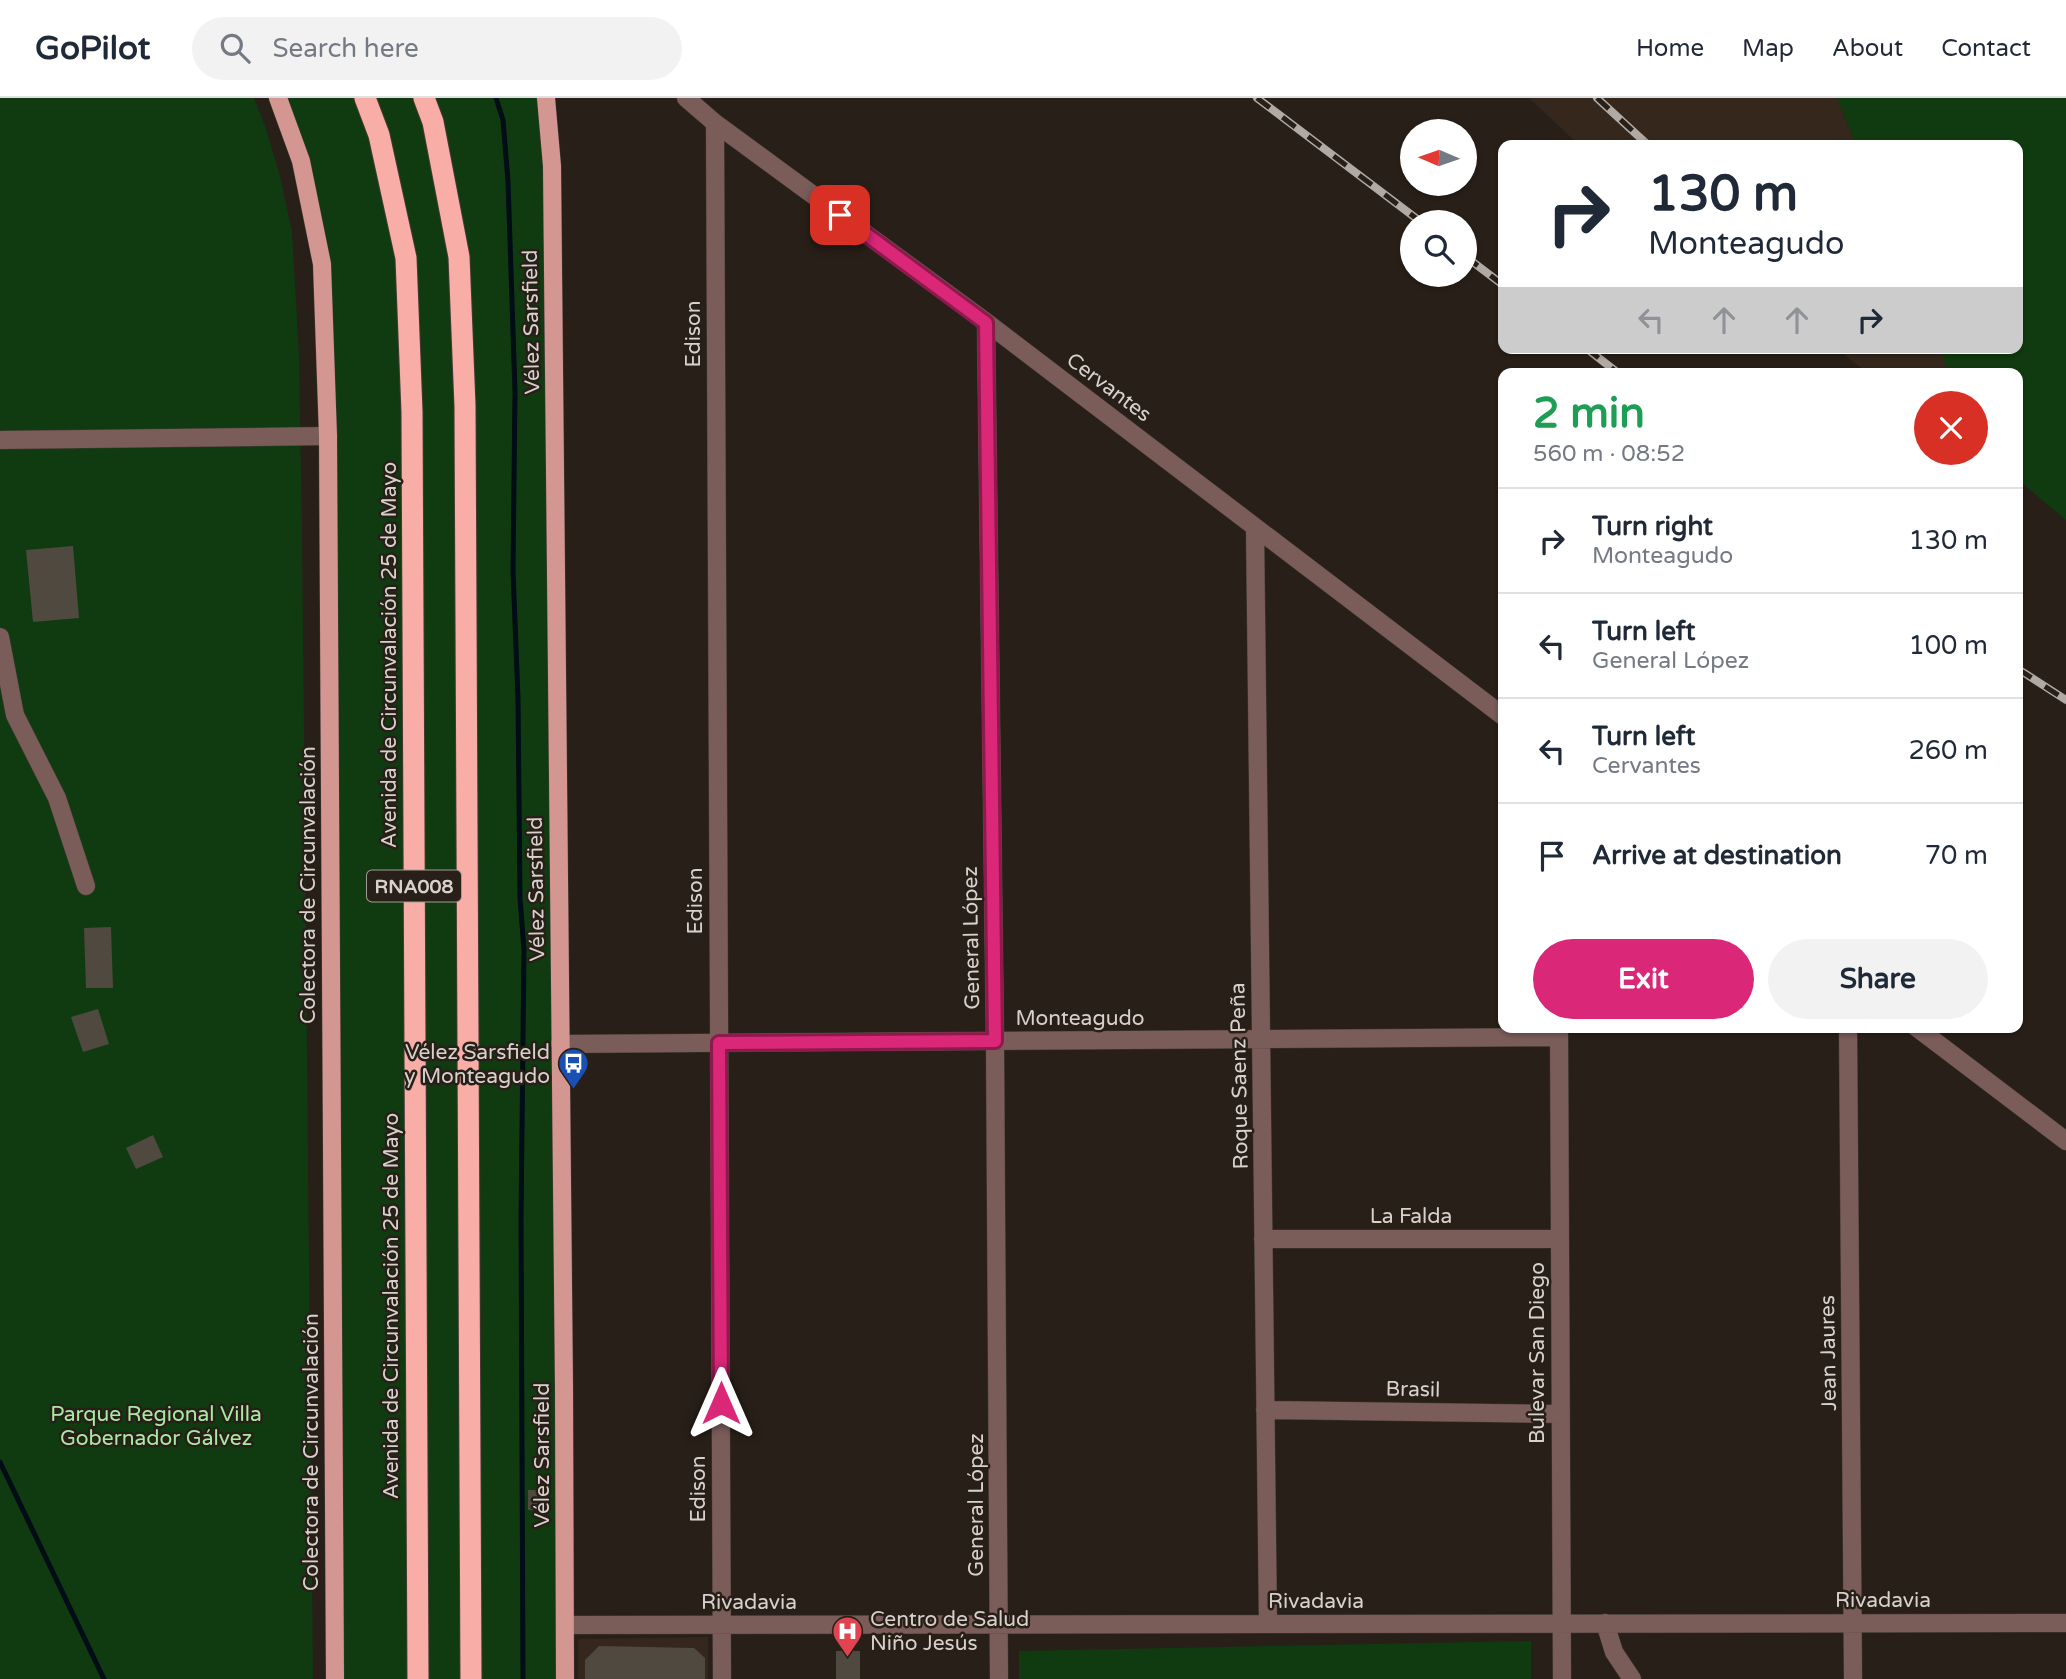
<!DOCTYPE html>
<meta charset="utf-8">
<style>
:root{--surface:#fff;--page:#f2f2f3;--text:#1f2937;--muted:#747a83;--line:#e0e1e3;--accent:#db2777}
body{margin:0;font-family:"Varela Round",sans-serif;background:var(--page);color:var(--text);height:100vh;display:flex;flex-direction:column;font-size:26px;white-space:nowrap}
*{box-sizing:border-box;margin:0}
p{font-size:23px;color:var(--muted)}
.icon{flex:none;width:38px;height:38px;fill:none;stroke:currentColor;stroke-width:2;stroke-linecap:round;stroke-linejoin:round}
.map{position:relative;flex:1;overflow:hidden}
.side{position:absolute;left:1498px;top:270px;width:525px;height:665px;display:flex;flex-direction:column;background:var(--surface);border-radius:14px;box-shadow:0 2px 5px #0004}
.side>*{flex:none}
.banner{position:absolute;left:1498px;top:42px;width:525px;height:214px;border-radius:14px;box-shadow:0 2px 5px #0004;background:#fff;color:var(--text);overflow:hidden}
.needle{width:46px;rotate:272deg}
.fabs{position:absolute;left:1400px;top:21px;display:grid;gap:14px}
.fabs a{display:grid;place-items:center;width:77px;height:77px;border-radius:50%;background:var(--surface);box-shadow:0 2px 5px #0004;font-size:35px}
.pin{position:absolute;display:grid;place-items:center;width:60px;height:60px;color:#fff;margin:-30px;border-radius:14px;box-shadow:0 4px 10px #0006}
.me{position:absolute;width:77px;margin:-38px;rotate:0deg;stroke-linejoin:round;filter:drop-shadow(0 0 5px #0008)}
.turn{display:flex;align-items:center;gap:24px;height:147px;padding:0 35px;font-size:32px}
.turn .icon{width:91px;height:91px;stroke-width:2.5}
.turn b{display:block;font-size:49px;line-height:60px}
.lanes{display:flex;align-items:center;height:66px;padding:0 35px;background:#0003;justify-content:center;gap:35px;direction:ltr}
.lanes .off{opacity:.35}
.round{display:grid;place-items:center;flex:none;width:74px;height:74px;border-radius:37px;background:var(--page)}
.head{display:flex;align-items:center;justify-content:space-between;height:119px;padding:0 35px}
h1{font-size:42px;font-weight:700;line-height:52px;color:#1e9e55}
.action{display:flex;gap:14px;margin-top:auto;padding:14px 35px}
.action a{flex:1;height:80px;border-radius:42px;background:var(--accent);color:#fff;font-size:28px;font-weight:700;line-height:80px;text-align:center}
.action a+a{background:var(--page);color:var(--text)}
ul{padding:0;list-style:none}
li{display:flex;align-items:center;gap:21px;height:105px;padding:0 35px;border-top:2px solid var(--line)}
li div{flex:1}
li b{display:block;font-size:26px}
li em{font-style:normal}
header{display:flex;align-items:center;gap:42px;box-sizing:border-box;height:98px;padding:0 35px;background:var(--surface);border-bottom:2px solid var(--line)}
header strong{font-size:33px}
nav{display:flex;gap:38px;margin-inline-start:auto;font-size:24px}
.search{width:490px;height:63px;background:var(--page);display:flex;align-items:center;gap:18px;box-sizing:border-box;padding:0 24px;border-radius:38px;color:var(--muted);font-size:26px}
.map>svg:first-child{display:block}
.built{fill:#35271c}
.green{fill:#103b10}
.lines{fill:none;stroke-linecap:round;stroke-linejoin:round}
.stream{stroke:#000c16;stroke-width:5}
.building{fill:#50493f}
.minor-casing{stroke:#443b35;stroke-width:19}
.major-casing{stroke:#443b35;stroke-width:19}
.highway-casing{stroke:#443b35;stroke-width:23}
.minor{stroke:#7a5c59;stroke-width:18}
.major{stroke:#d49691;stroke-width:18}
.highway{stroke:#f8ada7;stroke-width:21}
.rail-casing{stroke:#b0a9a4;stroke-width:8}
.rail{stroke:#281f18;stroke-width:5;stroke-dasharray:16;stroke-linecap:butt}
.route-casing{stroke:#8e194d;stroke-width:18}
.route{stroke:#db2777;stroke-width:12}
.labels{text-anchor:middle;stroke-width:5;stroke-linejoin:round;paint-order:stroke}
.shield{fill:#281f18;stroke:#a29c96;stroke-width:2}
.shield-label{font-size:19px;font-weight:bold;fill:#d7d1cc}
.street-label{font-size:21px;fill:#d7d1cc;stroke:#281f18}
.poi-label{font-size:21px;fill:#d7d1cc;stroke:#281f18;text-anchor:end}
.park-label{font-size:21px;fill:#a7eba3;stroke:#281f18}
</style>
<header>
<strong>GoPilot</strong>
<div class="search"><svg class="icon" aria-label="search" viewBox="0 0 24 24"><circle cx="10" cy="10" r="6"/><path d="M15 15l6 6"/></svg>Search here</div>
<nav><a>Home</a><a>Map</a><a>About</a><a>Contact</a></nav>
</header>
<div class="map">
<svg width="2066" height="1581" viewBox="0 0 2066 1581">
<rect width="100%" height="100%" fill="#281f18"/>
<path class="built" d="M1529,0H1837L1856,47H1579Z
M1835,250H1939L1949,275H1868Z
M708,1539V1581H578V1541Z"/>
<path class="green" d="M0,0H254L266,31L280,78L292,134L299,257L302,432L313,1581H0Z
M278,0H546L565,1581H335L322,166Z
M1837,0H2066V422L2018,382V275H1949L1939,250H2018V47H1856Z
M1531,1543V1581H1019V1553Z"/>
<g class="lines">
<path class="stream" d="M496,0L503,22L508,83L515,294L513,473L518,600L520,800L524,852L521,1121L523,1581
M0,1364L104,1581"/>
</g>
<path class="building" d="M73,448L79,520L33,524L26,452Z
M111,829L113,890H86L84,830Z
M98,911L109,946L83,954L71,919Z
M153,1037L163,1059L136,1071L126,1050Z
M528,1392H545V1412H528Z
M599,1548L694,1550L705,1560V1581H585V1562Z
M836,1553H860V1581H836Z"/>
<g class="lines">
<defs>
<path id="minor" d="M686,0L715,25L986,224L1503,618
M715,25L722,1581
M986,224L995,943L999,1581
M0,342L328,338
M1255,429L1268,1526
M0,539L15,617L57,700L86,788
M1559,929L1562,1581
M1848,929L1853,1581
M1916,929L2066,1043
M560,946L1559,939
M1263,1141H1559
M1265,1312L1560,1316
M1605,1525L1614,1554L1632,1581
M565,1527L2066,1525"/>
<path id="major" d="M278,0L301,63L322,166L328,338L335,1581
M546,0L552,68L564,1289L565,1581"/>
<path id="highway" d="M365,0L379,37L406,160L412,314L418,1581
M424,0L433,24L459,159L465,308L471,1581"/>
</defs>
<use href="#minor" class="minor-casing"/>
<use href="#major" class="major-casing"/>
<use href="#highway" class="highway-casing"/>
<use href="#minor" class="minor"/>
<use href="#major" class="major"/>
<use href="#highway" class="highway"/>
<defs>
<path id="rail" d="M1257,0L1421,124
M1597,0L1648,47
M1465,158L1503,187
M1586,250L1618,275
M2018,571L2066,602"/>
</defs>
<use href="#rail" class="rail-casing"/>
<use href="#rail" class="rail"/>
</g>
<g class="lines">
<defs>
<path id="route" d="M721,1305L719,945L995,943L986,225L840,117"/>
</defs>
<use href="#route" class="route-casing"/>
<use href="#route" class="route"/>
</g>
<defs>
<symbol id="bus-pin" viewBox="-11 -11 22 30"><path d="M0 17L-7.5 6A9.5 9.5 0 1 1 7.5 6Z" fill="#1a4fb4" stroke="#281f18"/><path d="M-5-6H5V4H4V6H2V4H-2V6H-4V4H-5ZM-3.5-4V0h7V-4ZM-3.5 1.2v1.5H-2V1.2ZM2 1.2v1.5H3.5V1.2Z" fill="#fff"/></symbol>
<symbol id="hospital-pin" viewBox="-11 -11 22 30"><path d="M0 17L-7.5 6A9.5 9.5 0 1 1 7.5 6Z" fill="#e0444e" stroke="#281f18"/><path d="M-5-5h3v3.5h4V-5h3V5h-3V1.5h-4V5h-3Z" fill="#fff"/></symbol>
</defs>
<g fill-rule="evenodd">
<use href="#bus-pin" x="556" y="948" width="35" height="47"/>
<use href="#hospital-pin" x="830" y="1516" width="35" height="47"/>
</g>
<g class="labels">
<rect class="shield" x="367" y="772.5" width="94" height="31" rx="5"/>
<g class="shield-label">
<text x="414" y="795">RNA008</text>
</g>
<g class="street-label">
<text transform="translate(531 224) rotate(-91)" y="7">Vélez Sarsfield</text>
<text transform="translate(693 236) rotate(-90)" y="7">Edison</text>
<text transform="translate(1109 289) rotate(37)" y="7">Cervantes</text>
<text transform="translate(389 557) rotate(-90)" y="7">Avenida de Circunvalación 25 de Mayo</text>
<text transform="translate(308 787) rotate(-90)" y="7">Colectora de Circunvalación</text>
<text transform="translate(536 791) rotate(-91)" y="7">Vélez Sarsfield</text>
<text transform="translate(695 803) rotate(-90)" y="7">Edison</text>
<text transform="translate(971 840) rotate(-91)" y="7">General López</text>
<text x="1080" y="927">Monteagudo</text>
<text transform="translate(1239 978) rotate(-91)" y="7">Roque Saenz Peña</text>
<text x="1411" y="1125">La Falda</text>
<text transform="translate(391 1208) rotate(-90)" y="7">Avenida de Circunvalación 25 de Mayo</text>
<text transform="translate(1537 1255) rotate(-90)" y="7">Bulevar San Diego</text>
<text transform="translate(1828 1255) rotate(-91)" y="7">Jean Jaures</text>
<text transform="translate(1413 1291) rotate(1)" y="7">Brasil</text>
<text transform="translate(311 1354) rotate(-90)" y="7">Colectora de Circunvalación</text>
<text transform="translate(542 1357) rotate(-90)" y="7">Vélez Sarsfield</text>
<text transform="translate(698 1391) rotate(-90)" y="7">Edison</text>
<text transform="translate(976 1407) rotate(-90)" y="7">General López</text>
<text x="1883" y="1509">Rivadavia</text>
<text x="1316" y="1510">Rivadavia</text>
<text x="749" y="1511">Rivadavia</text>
</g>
<g class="poi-label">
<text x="550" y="961">Vélez Sarsfield<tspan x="550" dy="24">y Monteagudo</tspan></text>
<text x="870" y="1528" text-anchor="start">Centro de Salud<tspan x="870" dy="24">Niño Jesús</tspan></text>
</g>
<g class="park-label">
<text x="156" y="1323">Parque Regional Villa<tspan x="156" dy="24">Gobernador Gálvez</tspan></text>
</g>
</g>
</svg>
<div class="fabs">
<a><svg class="needle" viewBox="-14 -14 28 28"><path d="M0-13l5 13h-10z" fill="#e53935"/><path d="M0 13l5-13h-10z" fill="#747a83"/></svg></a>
<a><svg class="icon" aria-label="search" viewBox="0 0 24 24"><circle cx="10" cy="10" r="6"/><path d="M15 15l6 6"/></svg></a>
</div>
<div class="pin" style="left:840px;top:117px;background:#d93025"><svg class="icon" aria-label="arrive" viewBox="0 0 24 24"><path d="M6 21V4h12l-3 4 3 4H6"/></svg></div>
<svg class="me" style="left:721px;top:1305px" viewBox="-20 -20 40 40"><path d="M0-17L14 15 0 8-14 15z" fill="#db2777" stroke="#fff" stroke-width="4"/></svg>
<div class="banner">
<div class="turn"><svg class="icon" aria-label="right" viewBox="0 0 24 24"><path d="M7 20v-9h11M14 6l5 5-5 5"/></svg><div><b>130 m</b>Monteagudo</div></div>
<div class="lanes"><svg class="icon off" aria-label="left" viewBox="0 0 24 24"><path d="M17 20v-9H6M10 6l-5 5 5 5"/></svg><svg class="icon off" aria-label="ahead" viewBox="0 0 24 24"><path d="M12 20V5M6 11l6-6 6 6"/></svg><svg class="icon off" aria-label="ahead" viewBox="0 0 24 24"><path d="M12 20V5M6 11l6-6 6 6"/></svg><svg class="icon" aria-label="right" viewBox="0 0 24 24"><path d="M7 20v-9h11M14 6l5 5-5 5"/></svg></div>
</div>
<section class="side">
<div class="head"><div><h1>2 min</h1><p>560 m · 08:52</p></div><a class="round" style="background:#d93025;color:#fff"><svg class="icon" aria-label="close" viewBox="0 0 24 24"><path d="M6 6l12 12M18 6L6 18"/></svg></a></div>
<ul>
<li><svg class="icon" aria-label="right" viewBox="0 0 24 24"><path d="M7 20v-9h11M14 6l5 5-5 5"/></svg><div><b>Turn right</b><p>Monteagudo</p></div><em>130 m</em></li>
<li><svg class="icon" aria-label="left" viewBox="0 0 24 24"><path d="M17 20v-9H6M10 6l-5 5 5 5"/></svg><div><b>Turn left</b><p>General López</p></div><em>100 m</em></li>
<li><svg class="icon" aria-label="left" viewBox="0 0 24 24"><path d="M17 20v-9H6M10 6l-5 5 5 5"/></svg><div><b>Turn left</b><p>Cervantes</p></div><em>260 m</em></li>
<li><svg class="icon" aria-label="arrive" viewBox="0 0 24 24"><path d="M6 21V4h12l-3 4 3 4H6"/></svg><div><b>Arrive at destination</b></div><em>70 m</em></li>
</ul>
<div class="action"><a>Exit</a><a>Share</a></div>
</section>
</div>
